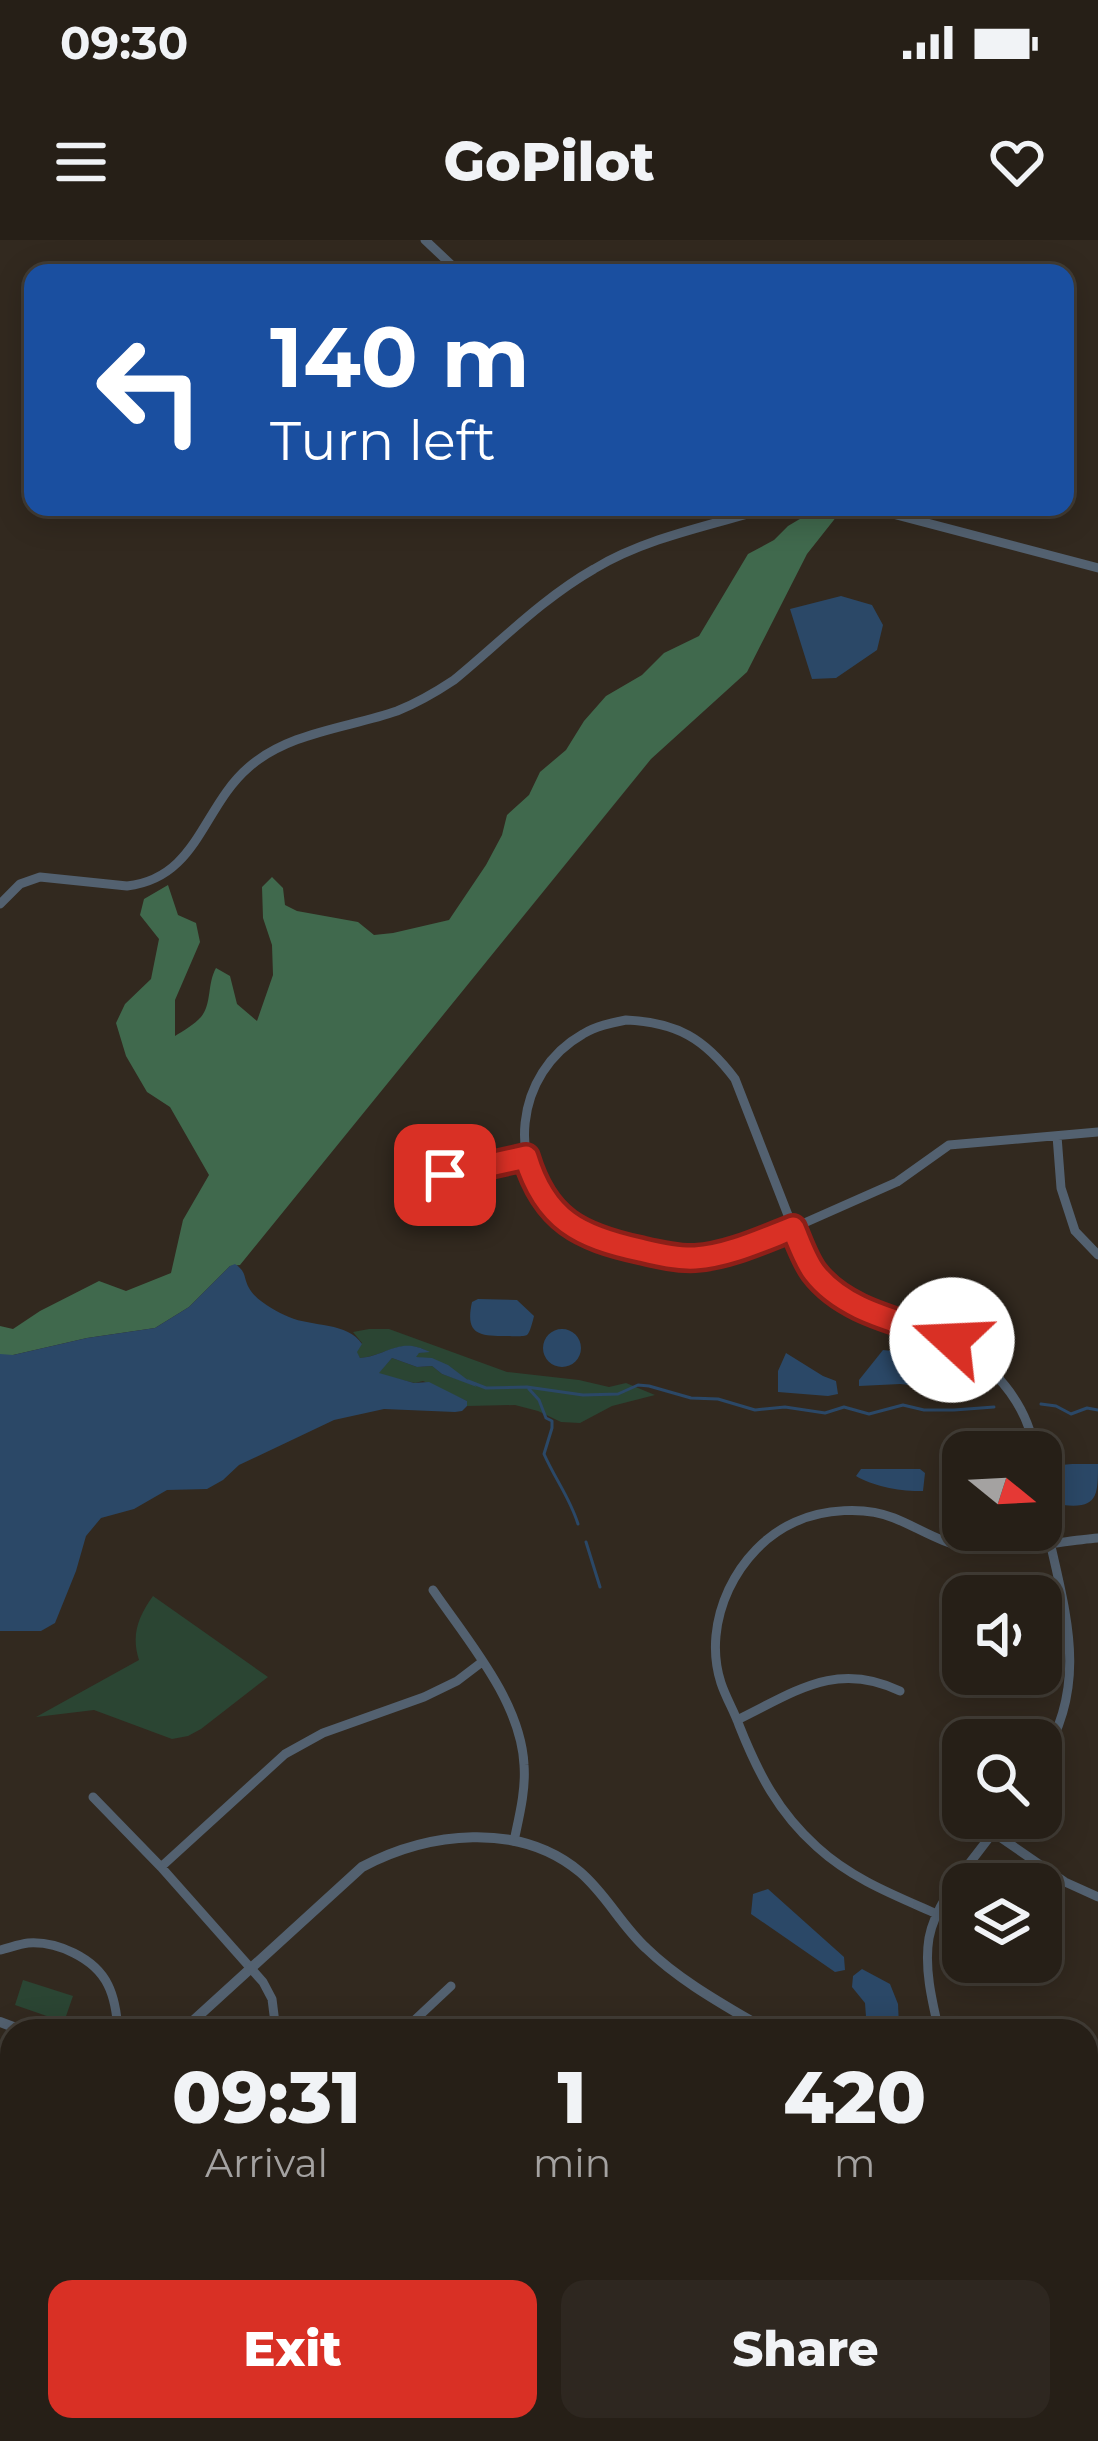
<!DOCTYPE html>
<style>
:root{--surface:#261f17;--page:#2e2720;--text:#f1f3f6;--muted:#a4a2a1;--line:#423d36;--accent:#d93025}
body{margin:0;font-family:Montserrat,sans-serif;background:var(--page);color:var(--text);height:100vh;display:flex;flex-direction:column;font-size:45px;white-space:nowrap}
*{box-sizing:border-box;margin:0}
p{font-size:39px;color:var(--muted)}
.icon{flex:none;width:66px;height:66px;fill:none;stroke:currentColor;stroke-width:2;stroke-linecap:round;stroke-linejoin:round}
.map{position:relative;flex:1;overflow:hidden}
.drawer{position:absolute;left:0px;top:1779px;width:1098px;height:423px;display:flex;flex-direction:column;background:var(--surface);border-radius:36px 36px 0 0;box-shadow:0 6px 30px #0003,0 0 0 3px var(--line)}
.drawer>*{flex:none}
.hud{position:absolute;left:24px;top:24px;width:1050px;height:252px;border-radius:24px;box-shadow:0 6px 30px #0003,0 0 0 3px var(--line);background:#1a4fa0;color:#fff;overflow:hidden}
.needle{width:78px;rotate:108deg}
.fabs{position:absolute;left:942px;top:1191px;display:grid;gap:24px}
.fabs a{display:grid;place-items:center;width:120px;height:120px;border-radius:24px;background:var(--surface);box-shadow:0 6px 30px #0003,0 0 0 3px var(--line);font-size:60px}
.pin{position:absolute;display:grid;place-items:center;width:102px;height:102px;color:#fff;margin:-51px;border-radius:24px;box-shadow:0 6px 18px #0006}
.me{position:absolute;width:132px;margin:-66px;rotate:290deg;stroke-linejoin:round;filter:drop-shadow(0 0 9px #0008)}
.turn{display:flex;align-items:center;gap:42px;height:252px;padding:0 48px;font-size:54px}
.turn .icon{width:156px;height:156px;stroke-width:2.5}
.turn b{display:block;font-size:84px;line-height:102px}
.eta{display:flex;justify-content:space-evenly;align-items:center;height:204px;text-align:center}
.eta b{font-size:72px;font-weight:800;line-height:84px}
.cta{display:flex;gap:24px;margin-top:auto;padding:24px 48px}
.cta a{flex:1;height:138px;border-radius:24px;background:var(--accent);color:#fff;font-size:48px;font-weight:800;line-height:138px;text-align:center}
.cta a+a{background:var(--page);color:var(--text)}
.status{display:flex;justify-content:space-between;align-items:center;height:84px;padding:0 60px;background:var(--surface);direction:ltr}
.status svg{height:33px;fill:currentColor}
header{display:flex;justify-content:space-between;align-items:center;height:156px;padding:0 48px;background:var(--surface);font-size:54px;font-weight:800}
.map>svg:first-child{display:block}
.green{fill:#2b4533}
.forest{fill:#40694d}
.water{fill:#2b4867}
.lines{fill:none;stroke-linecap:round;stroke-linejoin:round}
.stream{stroke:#2b4867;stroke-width:3}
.minor{stroke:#536170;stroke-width:9}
.tertiary{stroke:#536170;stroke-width:10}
.route-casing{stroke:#8d1f18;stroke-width:30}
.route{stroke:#d93025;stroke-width:21}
</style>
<div class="status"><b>09:30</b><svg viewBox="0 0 49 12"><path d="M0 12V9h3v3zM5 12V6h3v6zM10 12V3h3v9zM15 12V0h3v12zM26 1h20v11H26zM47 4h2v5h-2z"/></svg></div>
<header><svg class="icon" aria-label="menu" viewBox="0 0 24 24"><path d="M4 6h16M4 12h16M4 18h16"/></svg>GoPilot<svg class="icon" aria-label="heart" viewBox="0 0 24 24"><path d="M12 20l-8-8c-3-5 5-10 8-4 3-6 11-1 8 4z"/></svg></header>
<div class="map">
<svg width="1098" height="2201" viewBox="0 0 1098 2201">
<rect width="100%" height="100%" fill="#32291f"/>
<path class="green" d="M369,1089H389L507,1132L579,1140L609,1147L626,1143L655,1155L612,1166L580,1183L561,1182L538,1171L515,1165L467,1166V1161L423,1141L415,1143L381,1135L378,1133L392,1118L417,1127L432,1126L442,1134L472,1144C445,1126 449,1123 416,1117V1114L427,1111C402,1097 384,1116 360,1118L356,1112L362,1103L353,1092Z
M153,1356L268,1437L201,1489L188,1496L172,1499L94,1470L36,1477L139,1420C131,1395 138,1377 153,1356Z
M23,1740L73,1756L64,1782L15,1765Z
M0,1902L12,1915V2053L0,2060Z"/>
<path class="forest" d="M820,267H839L837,276L807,314L747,432L651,519L240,1025L230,1026L189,1067L155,1088L87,1098L13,1115H0V1086L13,1089L40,1071L99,1041L126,1051L171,1033L183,980L209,935L170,867L147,852L126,816L116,783L125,764L151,739L159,699L140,675L144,659L168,645L178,675L196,683L200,702L175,760V796C183,791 195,784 201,777C212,764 207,744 216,728L230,736L237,764L257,781L273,735L272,705L263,678L262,647L272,637L283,648L285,665L297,671L358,682L374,695L393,693L449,680L486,625L502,595L507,575L529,555L540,532L566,510L584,481L606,456L642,435L664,413L699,396L748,314L774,300L788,286Z"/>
<path class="water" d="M841,356L872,365L883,385L877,410L836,438L812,439L790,369Z
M235,1024C247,1032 243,1037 249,1048C256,1061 277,1072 289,1077C312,1087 348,1082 362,1104L357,1112L360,1118C389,1115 399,1096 430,1112L419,1113L416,1117L432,1118L448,1125L477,1147L442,1134L432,1126L417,1127L392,1118L379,1133L414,1143L429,1142L467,1161V1166L462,1171L455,1172L384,1169L334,1180L239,1225L223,1240L207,1249L167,1250L134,1269L101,1278L86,1296L76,1331L55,1383L41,1391H0V1114L13,1115L87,1098L155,1088L189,1067L230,1026Z
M478,1059L517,1060L534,1076C533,1080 530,1093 527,1095C525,1097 509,1096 506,1096C478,1096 465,1094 472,1062Z
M543 1108a19 19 0 1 1 38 0a19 19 0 1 1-38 0Z
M883,1110L902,1112L937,1126L938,1142L932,1147L900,1144L859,1146V1140Z
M786,1113L823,1136L836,1141L838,1154L828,1156L778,1152V1131Z
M1072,1224H1098C1098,1255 1098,1269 1063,1265L1061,1225Z
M861,1229H920L925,1233L923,1251C902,1252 872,1246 856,1236Z
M768,1649L844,1717L845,1730L835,1732L751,1674L753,1654Z
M862,1729L890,1744L898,1764L899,1786L867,1791L865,1763L852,1747L853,1736Z"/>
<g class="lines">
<path class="stream" d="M468,1141L486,1148L527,1147L583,1155L618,1154L638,1145L649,1146L691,1158L718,1159L755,1170L785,1167L825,1173L844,1167L869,1174L903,1165L924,1170H954L994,1167
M529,1149L539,1160L546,1178L552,1181V1188L544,1214C555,1239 570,1258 578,1284
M1041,1164L1056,1166L1071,1174L1087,1168L1098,1170
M586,1302L600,1347"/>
<path class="minor" d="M425,0L460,33
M866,267L1098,328
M0,664L20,644L40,637L127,646C198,638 202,567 249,527C289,492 348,488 397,471C417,463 436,452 454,440C499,403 543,358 594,329C647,297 713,285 772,267
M626,780C677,782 705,799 735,839L793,988C762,999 729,1016 696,1018C663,1020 589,1003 564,982C504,929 514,833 583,794C596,786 611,783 626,780Z
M1057,896L1061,948L1075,991L1098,1015
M405,944L526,917
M1035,1212C1025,1150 975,1107 919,1087C895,1079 870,1075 848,1062C817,1042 808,1020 793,988L897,942L949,905L1098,892
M1041,1255C1055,1349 1098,1431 1041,1520
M433,1350C468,1401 521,1462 524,1525C526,1550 519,1577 514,1601
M737,1480C795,1452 836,1420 900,1451
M93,1557L161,1627L263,1742L272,1759L276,1791
M994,1593L1065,1642L1098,1657
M161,1627L285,1514L323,1493L424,1457L457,1441L482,1422
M937,1674C894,1655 852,1639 817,1607C778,1572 758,1533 739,1485C734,1471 726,1458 721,1443C701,1382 737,1308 795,1282C823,1269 865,1266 894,1278C919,1288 942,1304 970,1308C1007,1313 1060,1301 1098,1298
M0,1710C9,1708 19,1704 28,1703C57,1701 95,1718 108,1745C115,1759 117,1775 118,1791
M403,1791L451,1746
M939,1791C932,1761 924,1728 929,1698C937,1655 980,1614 1003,1578
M0,1902L12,1915
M0,2062L12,2055
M1086,2135L1098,2146
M193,2190L195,2201
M619,2190L629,2201
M919,2190L934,2201
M0,2197L7,2201
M243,2201L322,2194L359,2201
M759,2201L769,2190"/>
<path class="tertiary" d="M0,1782L24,1791
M182,1791L362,1627C428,1592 519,1581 580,1632C606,1654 621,1685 646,1708C681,1742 726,1766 768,1791
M1086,1810L1098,1816"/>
</g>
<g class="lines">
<defs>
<path id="route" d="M445,935L526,917C545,980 580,997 640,1010C657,1014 677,1019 695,1018C728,1016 762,1000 793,988C799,1002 805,1020 814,1032C846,1074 906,1082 952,1100"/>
</defs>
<use href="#route" class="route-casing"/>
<use href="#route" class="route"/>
</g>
</svg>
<div class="fabs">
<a><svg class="needle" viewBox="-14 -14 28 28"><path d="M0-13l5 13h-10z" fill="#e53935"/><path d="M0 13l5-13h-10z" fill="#a4a2a1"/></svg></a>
<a><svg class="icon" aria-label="sound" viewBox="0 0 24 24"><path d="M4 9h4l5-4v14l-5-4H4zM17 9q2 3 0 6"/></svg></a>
<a><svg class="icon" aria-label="search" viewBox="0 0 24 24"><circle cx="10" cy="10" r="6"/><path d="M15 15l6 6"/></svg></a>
<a><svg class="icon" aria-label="layers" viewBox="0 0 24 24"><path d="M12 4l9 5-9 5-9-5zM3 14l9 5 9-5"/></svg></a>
</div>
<div class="pin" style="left:445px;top:935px;background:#d93025"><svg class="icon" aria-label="arrive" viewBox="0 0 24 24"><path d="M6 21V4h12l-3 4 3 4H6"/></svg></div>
<svg class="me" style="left:952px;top:1100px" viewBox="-20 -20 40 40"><circle r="19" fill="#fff"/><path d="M0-13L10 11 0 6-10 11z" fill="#d93025"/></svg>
<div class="hud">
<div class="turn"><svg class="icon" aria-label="left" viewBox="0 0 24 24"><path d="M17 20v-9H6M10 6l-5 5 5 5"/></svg><div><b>140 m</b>Turn left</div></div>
</div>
<section class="drawer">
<div class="eta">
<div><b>09:31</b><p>Arrival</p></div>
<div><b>1</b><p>min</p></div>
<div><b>420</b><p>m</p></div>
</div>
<div class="cta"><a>Exit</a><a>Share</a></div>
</section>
</div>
